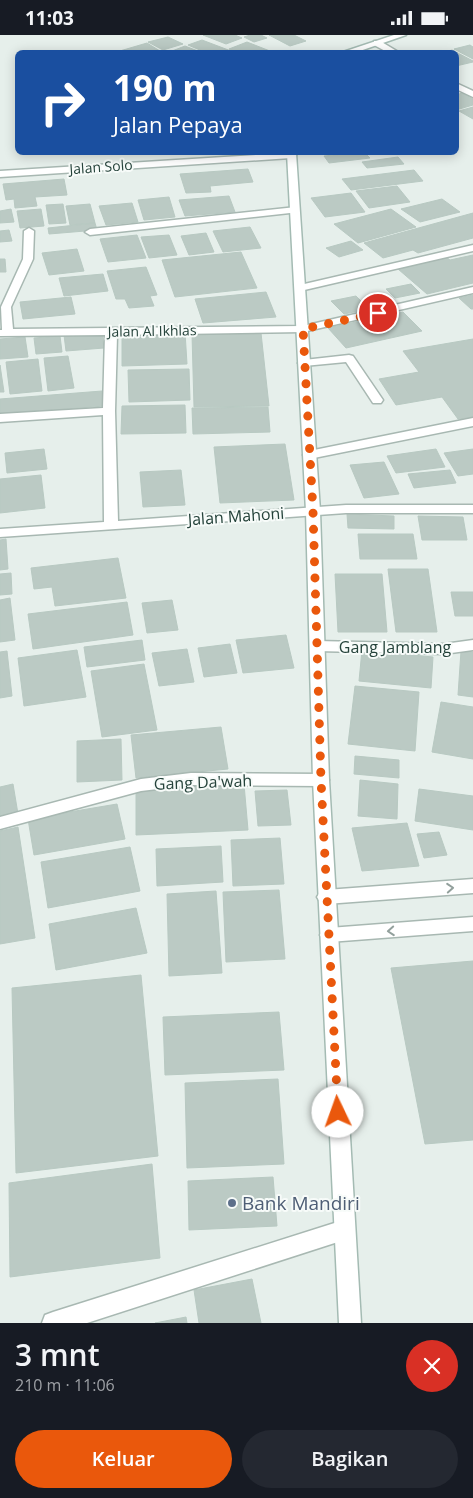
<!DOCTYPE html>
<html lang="id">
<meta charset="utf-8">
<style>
:root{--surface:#171b24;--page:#242831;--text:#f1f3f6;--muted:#9ea1a6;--accent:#ea580c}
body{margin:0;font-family:"Open Sans",sans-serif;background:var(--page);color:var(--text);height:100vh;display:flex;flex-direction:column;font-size:19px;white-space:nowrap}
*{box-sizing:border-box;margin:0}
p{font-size:16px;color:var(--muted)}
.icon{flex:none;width:28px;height:28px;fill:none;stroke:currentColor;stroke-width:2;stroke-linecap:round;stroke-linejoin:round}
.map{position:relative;height:1288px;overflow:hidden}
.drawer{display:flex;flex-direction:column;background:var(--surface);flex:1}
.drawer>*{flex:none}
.top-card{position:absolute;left:15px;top:15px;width:444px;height:105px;border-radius:8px;box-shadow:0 2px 12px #0003;background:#1a4fa0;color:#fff;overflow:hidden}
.pin{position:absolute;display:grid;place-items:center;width:42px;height:42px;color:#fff;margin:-21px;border:2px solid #fff;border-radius:50%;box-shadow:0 1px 5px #0007}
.me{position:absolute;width:55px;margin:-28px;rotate:357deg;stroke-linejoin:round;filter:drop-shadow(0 0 4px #0008)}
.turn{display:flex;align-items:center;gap:18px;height:105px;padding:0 15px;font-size:22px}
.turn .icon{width:65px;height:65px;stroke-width:2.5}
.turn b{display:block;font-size:35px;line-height:42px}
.round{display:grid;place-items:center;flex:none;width:52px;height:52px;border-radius:26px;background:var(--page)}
.head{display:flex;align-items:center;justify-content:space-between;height:85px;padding:0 15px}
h1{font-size:30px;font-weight:600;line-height:38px}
.cta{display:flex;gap:10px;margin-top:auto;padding:10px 15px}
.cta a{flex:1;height:58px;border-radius:30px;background:var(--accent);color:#fff;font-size:20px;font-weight:600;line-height:58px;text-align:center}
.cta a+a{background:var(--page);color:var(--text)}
.status{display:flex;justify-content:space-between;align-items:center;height:35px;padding:0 25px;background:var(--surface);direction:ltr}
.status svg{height:14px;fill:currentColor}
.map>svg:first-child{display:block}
.building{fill:#bbcac4;stroke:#b8c9c2}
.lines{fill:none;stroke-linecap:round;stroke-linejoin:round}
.lane-casing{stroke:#a8b8b2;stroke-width:3}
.street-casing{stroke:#a8b8b2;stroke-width:3}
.secondary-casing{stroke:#a4bbb3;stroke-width:3}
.lane{fill:#fff;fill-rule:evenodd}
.street{fill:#fff;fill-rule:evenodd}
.secondary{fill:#fff;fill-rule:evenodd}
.oneway{stroke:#92a09c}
.route{stroke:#ea580c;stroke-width:9;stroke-dasharray:0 16.2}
.service-dot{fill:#5c6f8a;stroke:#f7fbf9;stroke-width:2}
.labels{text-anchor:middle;stroke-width:4;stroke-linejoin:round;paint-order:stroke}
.far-street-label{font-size:14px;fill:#24423a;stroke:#f7fbf9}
.street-label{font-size:16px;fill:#24423a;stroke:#f7fbf9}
.near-service-label{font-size:19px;fill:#4e5e75;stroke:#f7fbf9;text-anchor:start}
</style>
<div class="status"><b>11:03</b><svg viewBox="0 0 49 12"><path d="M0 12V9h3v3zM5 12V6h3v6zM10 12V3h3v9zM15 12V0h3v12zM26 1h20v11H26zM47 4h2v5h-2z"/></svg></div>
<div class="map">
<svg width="473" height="1288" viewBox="0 0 473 1288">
<rect width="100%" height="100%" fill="#e6efeb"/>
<path class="building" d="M203,0H235L242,3L226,9Z
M250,0H261L267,3L254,7L244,2Z
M269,0H294L306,6L290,11Z
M168,2L183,9L163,15L148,7Z
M202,5L231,16L207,18L188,10Z
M247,7L275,18H238L229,14Z
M147,8L160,16L154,18H113Z
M470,10L473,12V24L454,14Z
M185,11L203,18H176L172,16Z
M452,15L473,26V27L456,31V18H442Z
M462,58L473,64V70L456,75V60Z
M473,72V84L459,76Z
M353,118H365L370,123L329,128L324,121Z
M398,122L404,129L367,133L362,127Z
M248,134L253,147L210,151L211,157L186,158L180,139Z
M414,135L423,146L351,155L342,144Z
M64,144L67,160L35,162L37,171L15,173L14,164L6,165L3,149Z
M397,151L410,167L369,173L356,156Z
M351,158L365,177L325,182L311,163Z
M229,161L235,177L185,181L179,165Z
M169,162L175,182L144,185L138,165Z
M442,164L460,177L420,187L401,174Z
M132,168L138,187L106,190L99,171Z
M63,169L66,188L49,189L46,170Z
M90,169L95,188L70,190L66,171Z
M11,174L14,187L0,188V176Z
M41,174L44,191L20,193L17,176Z
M391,174L416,192L358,208L334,189Z
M473,178V203L418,218L413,215L383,223L364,208Z
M95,188L97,195L49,199L48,193Z
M250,192L261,213L223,217L213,196Z
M9,195L12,206L0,207V196Z
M206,198L214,217L189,220L181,201Z
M137,200L146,223L108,227L100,204Z
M169,200L177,220L149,223L141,202Z
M351,206L363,215L339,222L326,213Z
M77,214L84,236L49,240L42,218Z
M241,217L257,253L175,262L162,225Z
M473,220V248L427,259L398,234L446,222L450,225Z
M0,224H5L6,237H0Z
M146,232L157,260L150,261L154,271L129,273L125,264H116L107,236Z
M103,239L108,256L64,261L59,243Z
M411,249L420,258L395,263L386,254Z
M266,257L276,282L203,288L195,264Z
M473,260V274H471L459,263Z
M356,261L369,274L344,279L331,266Z
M71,262L75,279L23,284L20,267Z
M403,277L422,296L346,313L328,293Z
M185,297L187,329L122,331V298Z
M102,298L104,313L66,316L64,300Z
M261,298L269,371L194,372L192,299Z
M60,301L62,317L36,319L34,303Z
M25,302L28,322L0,324V304Z
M473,304V382L458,384L442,362L396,370L379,344L419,337L403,316Z
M68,321L74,353L48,356L44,323Z
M38,324L42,356L10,359L6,327Z
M0,330L4,357H0Z
M189,334L190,365L129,367L128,335Z
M102,356L104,371L0,379V364Z
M185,370L186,398L121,399L122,371Z
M268,372L270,397L193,399L192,373Z
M285,409L294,465L220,468L214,412Z
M44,414L47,434L7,438L5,418Z
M436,414L445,432L396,438L387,421Z
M473,414V439L458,441L444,418Z
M384,427L399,459L364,463L350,430Z
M181,435L185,470L143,472L140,437Z
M450,435L456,448L414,453L408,439Z
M41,440L45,473L0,478V444Z
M347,479L394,481V494L348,493Z
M418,481L463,482L467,505H422Z
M358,499H413L417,524H360Z
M6,504L8,534L0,535V505Z
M118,523L126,563L55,571L52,552L34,554L31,533Z
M388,534H428L437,597H396Z
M11,538L12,559L0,560V539Z
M335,539H382L387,597H338Z
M451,557H473V581H455Z
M10,563L15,605L0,607V565Z
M172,565L178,595L147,598L142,568Z
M127,567L133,600L33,614L28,579Z
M286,600L294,633L243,638L236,605Z
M142,605L145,625L87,632L84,612Z
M230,609L237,638L204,642L198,613Z
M187,614L194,647L159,651L152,618Z
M77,615L86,662L24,671L18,623Z
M362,615L433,622L431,653L359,646Z
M7,616L12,661L0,663V617Z
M461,616L473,617V662L458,660Z
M144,629L157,695L102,702L91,636Z
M355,651L419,657L415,716L348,709Z
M441,667L473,672V724L432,717Z
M221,692L228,734L136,743L131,700Z
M121,704L122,745L77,747V706Z
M355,721L399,725V743L354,739Z
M360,745L398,749L397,784L358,781Z
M13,749L18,779L0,782V752Z
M244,749L248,795L136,800V753Z
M419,754L473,761V795L415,786Z
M287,755L291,790L258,791L255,756Z
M117,769L125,804L34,820L28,784Z
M407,788L419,831L362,836L352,793Z
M18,792L35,903L0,909V796Z
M439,797L447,820L424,823L417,799Z
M280,803L284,849L233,851L231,805Z
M221,811L223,847L157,851L156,814Z
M130,812L140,856L48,873L41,827Z
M279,855L285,924L226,927L223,857Z
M216,856L222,938L169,941L167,859Z
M136,873L147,918L56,935L49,889Z
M473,926V1105L425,1109L391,933Z
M141,940L158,1121L16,1138L12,953Z
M279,977L284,1035L165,1040L163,982Z
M278,1044L284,1129L187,1133L185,1048Z
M152,1129L160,1223L10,1242L9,1148Z
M273,1142L277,1191L189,1195L188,1146Z
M252,1244L261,1288H199L194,1255Z
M186,1282L187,1288H155Z"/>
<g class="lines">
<defs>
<path id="lane" d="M473,210V216L300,256L295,253L300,250Z
M349,320L353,321L383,365L381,368H373L346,327L304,331L298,328L304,325Z"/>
<path id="street" d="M374,6H380L400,18H389L374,10Z
M456,48L473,56V62L456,54Z
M287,118H294L296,120L291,123L0,142V136Z
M296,172L299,173V177L90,200L85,197L90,194Z
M29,193L34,196L33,224L11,272L13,294L303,291L473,252V258L303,297L117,300L115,376L118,486L346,470H473V478H346L0,502V494L104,487L103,380L0,387V379L103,373L105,300L0,301V295H2L1,272L23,224L24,196Z
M473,383V391L309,424L303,420L309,416Z
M473,605V615L444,619L317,616L312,615L310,611L312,607L317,606L444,609Z
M191,738L321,739L327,741L329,745L327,749L321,751L191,750L141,756L0,794V782L141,744Z
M473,844V858L326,869L320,867L317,862L320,857L326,855Z
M473,882V896L329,907L323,905L320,900L323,895L329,893Z
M344,1185L351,1188L355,1195L351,1202L344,1205L87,1288H42L45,1280L53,1277Z"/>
<path id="secondary" d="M394,0H406L354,18H340Z
M287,118H296L320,476L329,745L361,1288H339L313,745L306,476Z"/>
</defs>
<use href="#lane" class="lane-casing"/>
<use href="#street" class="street-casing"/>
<use href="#secondary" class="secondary-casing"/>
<use href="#lane" class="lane"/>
<use href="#street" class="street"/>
<use href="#secondary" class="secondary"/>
</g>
<defs><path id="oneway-chevron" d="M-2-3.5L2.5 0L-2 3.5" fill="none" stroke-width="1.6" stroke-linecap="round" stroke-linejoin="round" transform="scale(1.25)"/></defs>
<g class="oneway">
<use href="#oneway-chevron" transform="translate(450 853) rotate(-4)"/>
<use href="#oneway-chevron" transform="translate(391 896) rotate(176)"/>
</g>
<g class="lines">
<path class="route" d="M338,1077L321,745L313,476L303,294L378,278"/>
</g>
<circle class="service-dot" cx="232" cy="1168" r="5"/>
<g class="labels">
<g class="far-street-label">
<text transform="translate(101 132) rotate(-4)" y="5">Jalan Solo</text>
<text transform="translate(152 296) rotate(-1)" y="5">Jalan Al Ikhlas</text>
</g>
<g class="street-label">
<text transform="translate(236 481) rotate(-4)" y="6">Jalan Mahoni</text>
<text x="395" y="618">Gang Jamblang</text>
<text transform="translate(203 747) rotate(-2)" y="6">Gang Da'wah</text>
</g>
<g class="near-service-label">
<text x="242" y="1175">Bank Mandiri</text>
</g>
</g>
</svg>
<div class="pin" style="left:378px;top:278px;background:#d93025"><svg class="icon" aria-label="arrive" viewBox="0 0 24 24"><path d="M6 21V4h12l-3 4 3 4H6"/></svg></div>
<svg class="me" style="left:338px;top:1077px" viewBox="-20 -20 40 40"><circle r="19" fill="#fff"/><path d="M0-13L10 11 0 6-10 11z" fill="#ea580c"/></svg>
<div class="top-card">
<div class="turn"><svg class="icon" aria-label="right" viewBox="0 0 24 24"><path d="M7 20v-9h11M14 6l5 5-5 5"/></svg><div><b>190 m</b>Jalan Pepaya</div></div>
</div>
</div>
<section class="drawer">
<div class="head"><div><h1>3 mnt</h1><p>210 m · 11:06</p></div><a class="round" style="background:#d93025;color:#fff"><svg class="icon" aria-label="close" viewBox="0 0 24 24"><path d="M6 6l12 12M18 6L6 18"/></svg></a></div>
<div class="cta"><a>Keluar</a><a>Bagikan</a></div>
</section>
